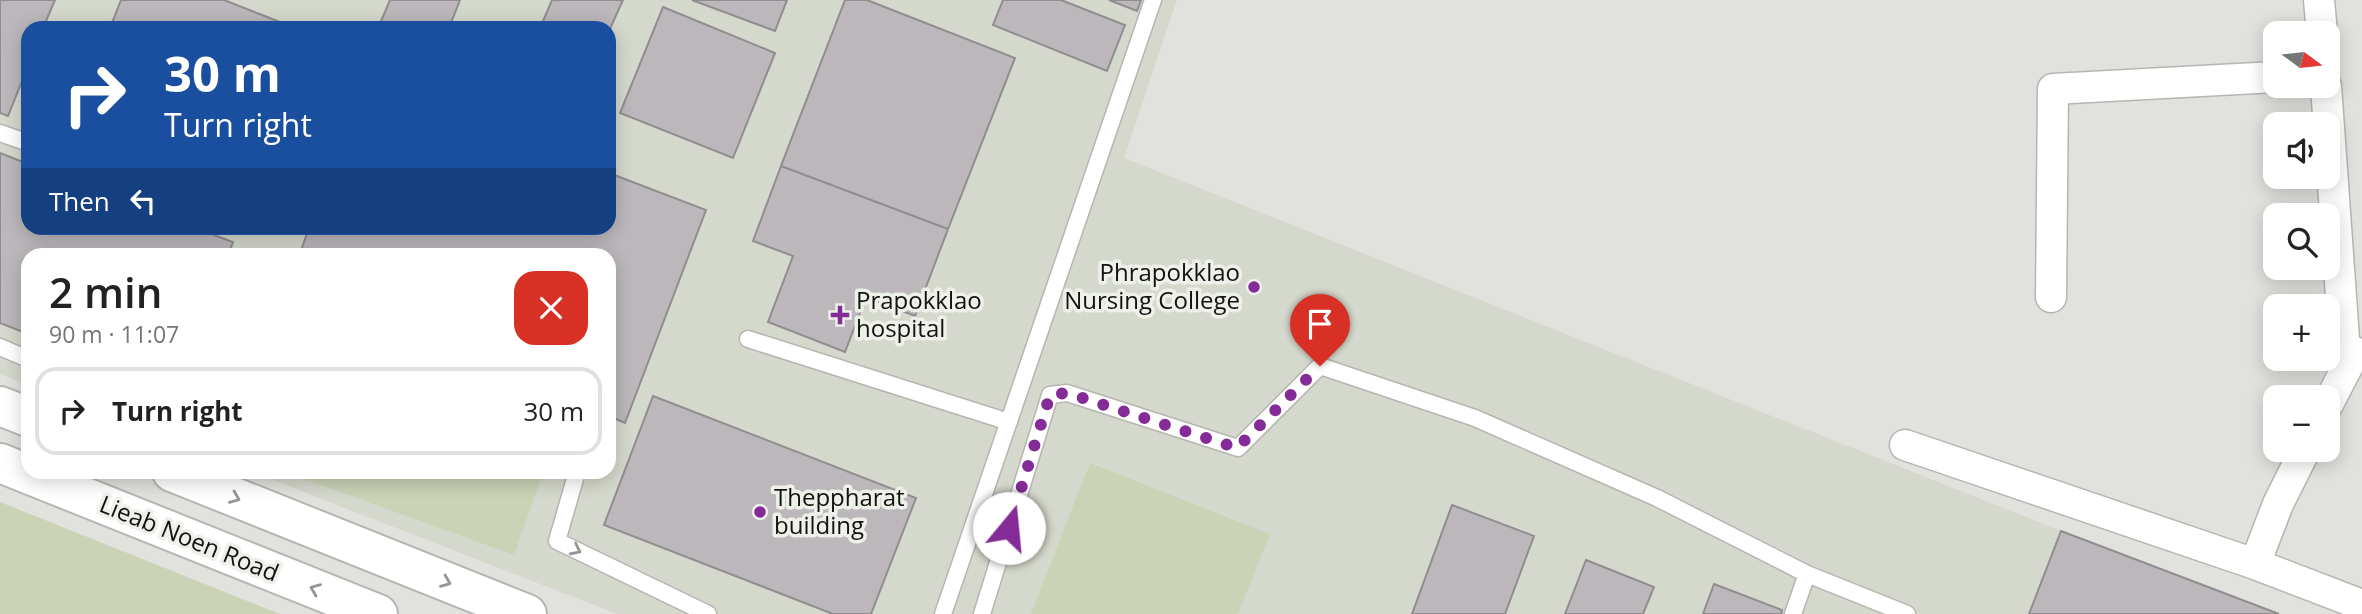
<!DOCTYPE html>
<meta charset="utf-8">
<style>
:root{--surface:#fff;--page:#f2f2f2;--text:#222;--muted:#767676;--line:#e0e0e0}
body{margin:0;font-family:"Open Sans",sans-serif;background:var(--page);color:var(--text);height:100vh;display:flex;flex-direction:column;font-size:26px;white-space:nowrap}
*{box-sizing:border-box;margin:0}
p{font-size:23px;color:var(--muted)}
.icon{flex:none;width:38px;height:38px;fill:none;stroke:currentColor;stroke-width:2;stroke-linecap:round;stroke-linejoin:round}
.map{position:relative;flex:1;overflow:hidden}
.side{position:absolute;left:21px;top:248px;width:595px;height:231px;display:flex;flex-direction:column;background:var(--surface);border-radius:21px;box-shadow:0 4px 18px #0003}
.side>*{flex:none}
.banner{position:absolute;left:21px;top:21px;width:595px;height:214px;border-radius:21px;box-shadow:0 4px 18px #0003;background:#1a4fa0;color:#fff;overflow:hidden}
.needle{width:46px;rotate:105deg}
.buttons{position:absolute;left:2263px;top:21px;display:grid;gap:14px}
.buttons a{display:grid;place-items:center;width:77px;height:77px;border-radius:14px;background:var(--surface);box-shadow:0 4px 18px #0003;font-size:35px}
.pin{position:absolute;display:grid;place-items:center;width:60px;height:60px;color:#fff;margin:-72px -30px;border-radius:50% 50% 50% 0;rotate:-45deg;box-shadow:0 0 7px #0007}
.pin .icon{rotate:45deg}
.me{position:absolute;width:77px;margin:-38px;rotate:17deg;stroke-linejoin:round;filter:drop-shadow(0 0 5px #0008)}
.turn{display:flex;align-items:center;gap:24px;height:147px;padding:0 28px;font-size:32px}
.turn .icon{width:91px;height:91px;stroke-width:2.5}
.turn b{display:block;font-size:49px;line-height:60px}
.then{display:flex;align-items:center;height:66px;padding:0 28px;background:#0003;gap:14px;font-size:26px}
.round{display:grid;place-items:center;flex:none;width:74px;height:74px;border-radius:21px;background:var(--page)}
.headline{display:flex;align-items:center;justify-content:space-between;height:119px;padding:0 28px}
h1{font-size:42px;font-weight:600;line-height:52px}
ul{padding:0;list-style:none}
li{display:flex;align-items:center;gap:21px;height:88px;margin:0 14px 10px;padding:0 14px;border:4px solid var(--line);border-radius:21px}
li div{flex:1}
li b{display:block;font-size:26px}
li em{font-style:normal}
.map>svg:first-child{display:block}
.built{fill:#d5d8cc;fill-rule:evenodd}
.green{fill:#cbd3b6}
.building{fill:#bbb7bb;stroke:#908d91;stroke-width:2}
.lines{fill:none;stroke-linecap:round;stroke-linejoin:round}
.lane-casing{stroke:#b5b6b1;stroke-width:19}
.street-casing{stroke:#b5b6b1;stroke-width:33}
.primary-casing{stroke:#b5b6b1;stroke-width:42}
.lane{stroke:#fff;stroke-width:16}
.street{stroke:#fff;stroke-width:30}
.primary{stroke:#fff;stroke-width:38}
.oneway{stroke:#959594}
.route{stroke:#852b98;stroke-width:12;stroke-dasharray:0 21.6}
.poi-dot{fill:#852b98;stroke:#eef0ea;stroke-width:2.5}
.labels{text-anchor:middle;stroke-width:7;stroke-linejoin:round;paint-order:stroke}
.poi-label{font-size:24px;fill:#131312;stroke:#eef0ea;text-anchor:start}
.street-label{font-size:24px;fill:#131312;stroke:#eef0ea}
</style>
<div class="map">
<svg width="2362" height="614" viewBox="0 0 2362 614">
<rect width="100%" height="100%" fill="#e1e2dd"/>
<path class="built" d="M0,0H1177L1124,158L2061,531L2279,614H617L255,473L609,472V256H28V385L0,374ZM28,28H609V228H28Z"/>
<path class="green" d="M1090,463L1270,534L1238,614H1031Z
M288,473H543L514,555Z
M0,502L280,614H0Z"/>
<path class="building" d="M0,0H55L43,28H28V66L8,116L0,113Z
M121,0H224L295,28H110Z
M390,0H460L449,28H378Z
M552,0H623L609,31V28H540Z
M692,0H787L775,31Z
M845,0H867L1015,58L948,229L781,166Z
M1003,0H1061L1125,25L1107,71L993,25Z
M1109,0H1141L1137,11Z
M663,7L775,53L733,158L620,113Z
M0,153L28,164V228H195L233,242L228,256H28V334L0,323Z
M781,166L948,229L915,316L866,297L845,352L768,322L793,256L753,241Z
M609,173L706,210L625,423L609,416V256H299L309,228H609Z
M653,396L916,498L871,614H833L604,525Z
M1452,505L1534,536L1505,614H1412Z
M2061,531L2279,614H2029Z
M1586,560L1654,587L1643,614H1565Z
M1714,584L1782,610L1781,614H1703Z"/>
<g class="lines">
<defs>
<path id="lane" d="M0,133L26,142
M748,339L1009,422
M0,347L28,359
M577,472L557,541L708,614
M943,614L1153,0
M982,614L1050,395L1067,393L1238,448L1320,366L1475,418L1657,498L1807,574L1907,614
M1793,614L1807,574"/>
<path id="street" d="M2319,0L2322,33
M2326,86L2346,367
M2051,297L2053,89L2275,77
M2328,404L2355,352
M1905,445L2255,564
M2305,450L2278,504L2255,564L2362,605"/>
<path id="primary" d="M0,406L28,417
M0,463L378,614
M172,472L527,614"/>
</defs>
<use href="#lane" class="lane-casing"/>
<use href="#street" class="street-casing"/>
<use href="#primary" class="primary-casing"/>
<use href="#lane" class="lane"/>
<use href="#street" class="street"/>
<use href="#primary" class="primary"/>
</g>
<defs><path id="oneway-chevron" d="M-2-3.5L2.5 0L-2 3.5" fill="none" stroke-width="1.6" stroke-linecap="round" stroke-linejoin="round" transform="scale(1.75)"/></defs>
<g class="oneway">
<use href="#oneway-chevron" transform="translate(235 498) rotate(22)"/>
<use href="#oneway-chevron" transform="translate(576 550) rotate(26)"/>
<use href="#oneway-chevron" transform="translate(446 582) rotate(22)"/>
<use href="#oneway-chevron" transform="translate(315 589) rotate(-158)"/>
</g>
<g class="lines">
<path class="route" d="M1009,528L1050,395L1067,393L1237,448L1320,366"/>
</g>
<g class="poi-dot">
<circle cx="1254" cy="287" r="7"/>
<path d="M836.5 304.5h7v7h7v7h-7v7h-7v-7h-7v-7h7z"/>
<circle cx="760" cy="512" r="7"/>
</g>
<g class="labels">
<g class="poi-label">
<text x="1240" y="281" text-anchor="end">Phrapokklao<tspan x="1240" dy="28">Nursing College</tspan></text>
<text x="856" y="309">Prapokklao<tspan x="856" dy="28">hospital</tspan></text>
<text x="774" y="506">Theppharat<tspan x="774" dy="28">building</tspan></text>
</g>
<g class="street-label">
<text transform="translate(189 539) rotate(22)" y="8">Lieab Noen Road</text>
</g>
</g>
</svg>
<div class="buttons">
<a><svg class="needle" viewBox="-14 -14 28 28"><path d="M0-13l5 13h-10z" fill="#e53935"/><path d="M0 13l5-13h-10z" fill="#767676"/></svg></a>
<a><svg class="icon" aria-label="sound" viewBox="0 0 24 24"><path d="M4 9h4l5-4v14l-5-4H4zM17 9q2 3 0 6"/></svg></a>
<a><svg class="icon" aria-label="search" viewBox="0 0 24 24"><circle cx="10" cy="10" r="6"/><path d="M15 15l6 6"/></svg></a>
<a>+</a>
<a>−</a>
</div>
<div class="pin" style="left:1320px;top:366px;background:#d93025"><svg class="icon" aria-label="arrive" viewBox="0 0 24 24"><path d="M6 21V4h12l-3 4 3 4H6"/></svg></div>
<svg class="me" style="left:1009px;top:528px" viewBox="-20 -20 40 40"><circle r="19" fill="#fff"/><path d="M0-13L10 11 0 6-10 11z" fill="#852b98"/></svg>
<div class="banner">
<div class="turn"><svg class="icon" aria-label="right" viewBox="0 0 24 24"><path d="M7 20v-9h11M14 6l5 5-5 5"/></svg><div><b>30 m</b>Turn right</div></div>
<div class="then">Then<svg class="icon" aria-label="left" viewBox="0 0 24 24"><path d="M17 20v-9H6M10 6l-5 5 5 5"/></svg></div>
</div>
<section class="side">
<div class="headline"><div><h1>2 min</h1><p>90 m · 11:07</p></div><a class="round" style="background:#d93025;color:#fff"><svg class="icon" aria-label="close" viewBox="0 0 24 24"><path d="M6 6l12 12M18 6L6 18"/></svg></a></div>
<ul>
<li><svg class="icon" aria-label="right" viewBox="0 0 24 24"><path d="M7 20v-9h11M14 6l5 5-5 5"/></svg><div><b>Turn right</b></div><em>30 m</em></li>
</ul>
</section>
</div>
